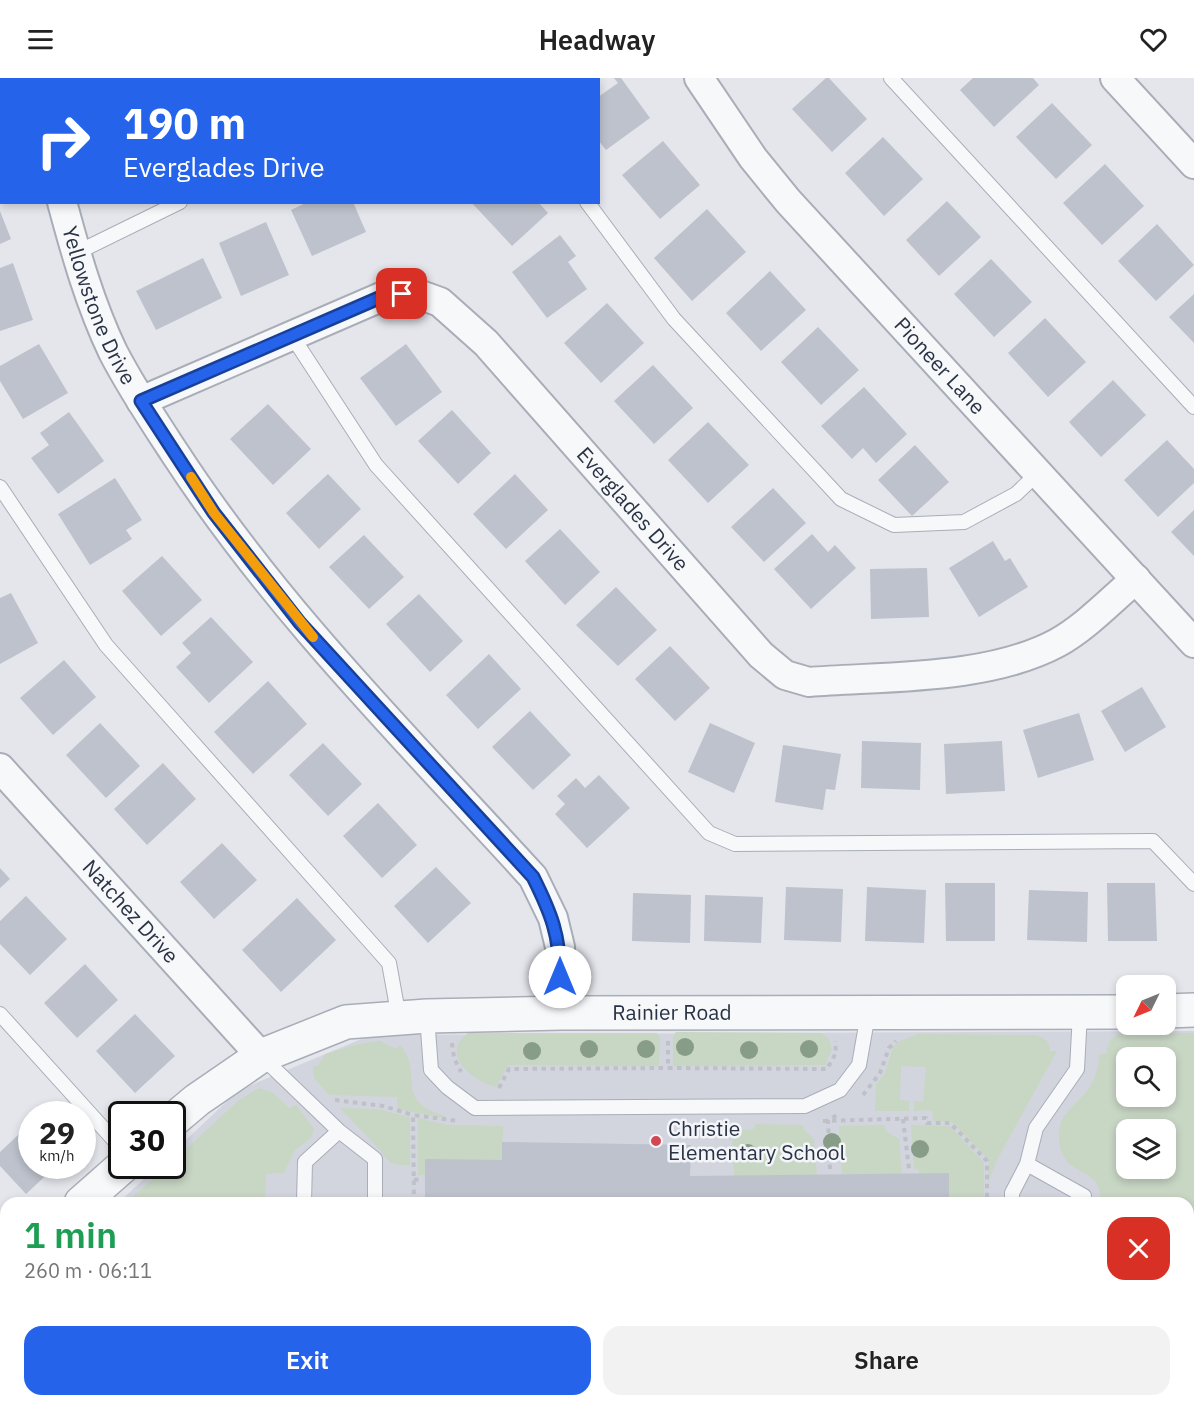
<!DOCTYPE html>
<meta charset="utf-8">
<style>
:root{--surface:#fff;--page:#f2f2f2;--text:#222;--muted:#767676;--accent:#2563eb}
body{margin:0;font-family:"IBM Plex Sans",sans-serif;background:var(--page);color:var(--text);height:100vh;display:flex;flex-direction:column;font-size:22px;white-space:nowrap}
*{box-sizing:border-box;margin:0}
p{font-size:20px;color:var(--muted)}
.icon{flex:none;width:33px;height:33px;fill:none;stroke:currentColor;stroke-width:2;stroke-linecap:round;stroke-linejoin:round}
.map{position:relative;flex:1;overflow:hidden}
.details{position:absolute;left:0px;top:1119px;width:1194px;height:210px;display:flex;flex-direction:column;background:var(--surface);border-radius:18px 18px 0 0;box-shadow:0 3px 9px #0003}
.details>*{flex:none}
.hud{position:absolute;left:0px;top:0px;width:600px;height:126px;box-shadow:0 3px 9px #0003;background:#2563eb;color:#fff;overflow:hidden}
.needle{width:39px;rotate:227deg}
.tools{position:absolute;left:1116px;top:897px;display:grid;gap:12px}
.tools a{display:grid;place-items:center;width:60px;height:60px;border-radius:12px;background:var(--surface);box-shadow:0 3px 9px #0003;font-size:30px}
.speed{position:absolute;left:18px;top:1023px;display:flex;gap:12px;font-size:30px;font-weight:700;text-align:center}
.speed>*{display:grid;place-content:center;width:78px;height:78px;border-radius:50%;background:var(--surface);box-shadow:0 3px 9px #0003;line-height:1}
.speed small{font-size:15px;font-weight:400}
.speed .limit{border:3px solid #111;border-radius:9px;background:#fff;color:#111}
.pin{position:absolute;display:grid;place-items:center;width:51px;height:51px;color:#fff;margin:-26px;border-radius:12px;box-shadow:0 3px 9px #0006}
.me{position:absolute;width:66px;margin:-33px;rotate:0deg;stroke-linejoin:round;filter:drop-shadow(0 0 4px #0008)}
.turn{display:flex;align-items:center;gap:21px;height:126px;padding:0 24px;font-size:27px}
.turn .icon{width:78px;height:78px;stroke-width:2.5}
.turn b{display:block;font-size:42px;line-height:51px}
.round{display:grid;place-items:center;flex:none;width:63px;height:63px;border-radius:18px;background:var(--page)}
.head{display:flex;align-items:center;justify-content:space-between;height:102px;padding:0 24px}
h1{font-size:36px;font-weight:600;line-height:45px;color:#1e9e55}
.cta{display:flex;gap:12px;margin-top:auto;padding:12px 24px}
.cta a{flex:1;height:69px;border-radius:18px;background:var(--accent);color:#fff;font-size:24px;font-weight:600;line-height:69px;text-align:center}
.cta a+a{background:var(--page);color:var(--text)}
header{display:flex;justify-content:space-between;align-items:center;height:78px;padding:0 24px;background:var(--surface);font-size:27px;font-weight:600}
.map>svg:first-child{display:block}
.built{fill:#d2d5de;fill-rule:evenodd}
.green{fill:#c8d6c4;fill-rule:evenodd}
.building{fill:#bdc2cc}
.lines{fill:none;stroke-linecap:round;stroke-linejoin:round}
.service-casing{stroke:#a8adb7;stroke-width:16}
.minor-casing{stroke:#a8adb7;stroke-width:32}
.tertiary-casing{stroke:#a8adb7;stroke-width:36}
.path{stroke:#bec1c7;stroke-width:4;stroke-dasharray:4.5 4.5;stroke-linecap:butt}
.service{stroke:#f7f8fa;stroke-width:14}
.minor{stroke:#f7f8fa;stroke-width:28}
.tertiary{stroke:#f7f8fa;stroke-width:33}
.tree{fill:#889d88}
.route-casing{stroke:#184099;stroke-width:15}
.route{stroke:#2563eb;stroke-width:10}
.slow{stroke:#f59e0b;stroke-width:10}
.poi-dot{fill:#d24754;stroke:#f4f5f9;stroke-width:2}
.labels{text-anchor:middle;stroke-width:5;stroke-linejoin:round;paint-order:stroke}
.street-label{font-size:21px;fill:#2a3345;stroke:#f4f5f9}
.poi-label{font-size:21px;fill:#2a3345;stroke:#f4f5f9;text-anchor:start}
</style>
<header><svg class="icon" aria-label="menu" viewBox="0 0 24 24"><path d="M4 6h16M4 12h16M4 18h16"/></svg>Headway<svg class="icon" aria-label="heart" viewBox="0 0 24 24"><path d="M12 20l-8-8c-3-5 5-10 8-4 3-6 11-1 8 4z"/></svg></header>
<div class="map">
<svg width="1194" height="1329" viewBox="0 0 1194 1329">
<rect width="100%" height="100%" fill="#e4e6ec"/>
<path class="built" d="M1194,953V1169L1188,1125H118L158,1088H172L173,1074L239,1012L371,957ZM1126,980H1166V1018H1126ZM1126,1052H1166V1090H1126Z
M6,1228V1323H1031L1025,1329H0V1234Z"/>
<path class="green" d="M676,954L821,955L829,961L832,972L825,987L673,988V959Z
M468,955H657L660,959L659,988L508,987L496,1009C472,1003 439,976 468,955Z
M1194,955V1329H968L975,1323H1188V1125H1101C1101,1082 1063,1105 1059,1061C1056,1035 1080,1026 1091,1007C1097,998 1098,986 1100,976H1106C1108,965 1109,960 1120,956ZM1126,980H1166V1018H1126ZM1126,1052H1166V1090H1126Z
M919,956L1037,957C1046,961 1049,963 1050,973H1057L998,1080L988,1104L989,1082L951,1043H933L932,1032L914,1033V1023L923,1024L926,989L901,988L900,1022L909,1023V1033H875L876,1007L885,995L893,969L900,963Z
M380,963L396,971L400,967C425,997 392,1022 445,1038L444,1040L398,1031L397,1019L329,1017L314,1000L313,988H318L325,976L359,966Z
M259,1010L273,1015L289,1030L296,1027L314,1051L311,1060L295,1072L284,1095L266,1096L265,1125H126L167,1088H172L173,1083L238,1023Z
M340,1030L377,1031L410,1039V1087C396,1087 390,1088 382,1074Z
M418,1040L447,1047L503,1048L502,1082H426V1097H418Z
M755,1046L803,1047L804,1052L814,1061L817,1097L734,1098L732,1053L754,1051Z
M885,1047L886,1053L899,1061L902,1096H842L839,1048Z
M911,1047L950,1048L984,1085V1125H949V1095H919L918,1091H914Z
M6,1235V1323H391V1329H0V1240Z"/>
<path class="building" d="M614,0H621L650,40L606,72L598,62V19L618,5Z
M826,0H829L867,41L832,74L792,31Z
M973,0H1033L1039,7L994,49L960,12Z
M1052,25L1092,67L1056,101L1016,59Z
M883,59L923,101L884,138L845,95Z
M663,63L700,107L660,141L622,97Z
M1105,86L1144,128L1102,167L1063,125Z
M947,123L981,159L939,198L906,162Z
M308,124H353L366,154L312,178L291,132Z
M471,124H538L548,135L512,168Z
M707,131L746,174L692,223L654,180Z
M0,133L11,161L0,166Z
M266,144L289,197L241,218L219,165Z
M1157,146L1194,187L1156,223L1118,183Z
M560,157L576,178L568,184L587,211L547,240L512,194Z
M203,180L222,220L156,252L136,213Z
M991,181L1032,224L994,259L954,216Z
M13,185L33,242L0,253V190Z
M770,193L806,232L761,273L726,235Z
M1194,216V265L1169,239Z
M607,225L644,265L601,305L564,265Z
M1045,240L1086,284L1048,319L1008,275Z
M818,249L859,292L821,327L781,284Z
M39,266L68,315L23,341L0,303V288Z
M406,266L442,314L396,348L360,300Z
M653,287L693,330L654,366L614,323Z
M1113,302L1146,337L1101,379L1069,344Z
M864,309L907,356L876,385L863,370L852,381L821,348Z
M268,326L311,371L273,407L230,361Z
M452,332L491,375L458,406L418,363Z
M69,334L104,383L58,416L31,380L49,367L40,355Z
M708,344L749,387L708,425L668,382Z
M1167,362L1194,391V405L1158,439L1124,402Z
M915,367L949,404L912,438L878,402Z
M328,396L361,431L319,471L286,435Z
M515,396L548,432L506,471L473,436Z
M115,400L142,442L126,452L132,461L90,487L58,436Z
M773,410L806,445L764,484L731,449Z
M1194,432V478L1171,454Z
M560,451L600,494L565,527L525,483Z
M812,456L828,474L835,467L856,490L811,531L774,491Z
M364,457L404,499L369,531L329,489Z
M993,463L1005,483L1010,480L1028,509L979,539L949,490Z
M162,478L202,522L161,558L122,513Z
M927,490L929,539L871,541L870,491Z
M616,509L657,552L618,588L576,547Z
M11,515L38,565L0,586V520Z
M419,516L463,563L430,594L386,546Z
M211,539L253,584L209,625L176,589L191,575L182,565Z
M670,568L710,610L675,643L635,601Z
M489,576L521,611L478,651L446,617Z
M64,582L96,619L53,657L20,620Z
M268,603L307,646L253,696L214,654Z
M1142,609L1166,649L1125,674L1101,633Z
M530,633L571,677L533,712L492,669Z
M1079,635L1094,682L1038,700L1023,652Z
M100,645L140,688L106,720L66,677Z
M710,645L755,665L734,715L688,694Z
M862,663L921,665L920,712L861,710Z
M1002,663L1005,713L946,716L944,666Z
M323,665L362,706L328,738L289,697Z
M783,667L841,676L835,712L826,711L823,732L775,724Z
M163,685L196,721L147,767L114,731Z
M599,697L630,730L587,770L555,736L565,726L557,718L576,700L585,710Z
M378,725L417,767L382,800L343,758Z
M222,765L257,802L214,841L180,804Z
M436,789L471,825L428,865L394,828Z
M0,790L10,801L0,810Z
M945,805H995V863H946Z
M1107,805H1155L1157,863H1108Z
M786,809L843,811L841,864L784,862Z
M867,809L926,812L924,865L865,863Z
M1029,812L1088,814L1087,864L1027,862Z
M633,815L691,817L690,865L632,863Z
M705,817L763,819L761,865L704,863Z
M26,818L67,861L30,897L0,866V843Z
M297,820L336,862L281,914L242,872Z
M85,886L118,922L77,960L44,925Z
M135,936L175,978L135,1015L96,973Z
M32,1044V1088H56L26,1116L0,1088V1074Z
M502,1064L691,1067L690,1098L949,1095V1125H425V1081L502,1082Z
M624,1323H870L868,1329H625Z"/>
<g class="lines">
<defs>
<path id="service" d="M514,0L515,2
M891,0L1194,329
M414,2L417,0
M587,124L674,241L841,421L894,447L964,444L1016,416L1038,395
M76,175L180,124
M292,258L376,387L709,755L735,766L1153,763L1194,806
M0,409L106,567L389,885L399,940
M0,936L122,1071
M427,938L431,992L447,1009L475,1030L805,1028L840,1012L859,987L868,936
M262,979L339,1053L375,1081V1125
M1027,1086L1084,1118V1125
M304,1125L305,1084L339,1053
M1012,1125V1115L1027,1086L1036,1050L1077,991L1080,935
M429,1329V1323"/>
<g id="minor">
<path id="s1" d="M699,0L753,80L788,123L1194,565"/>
<path d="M1115,0L1194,86"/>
<path d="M60,2L64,0"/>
<path d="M0,26L2,25"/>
<path id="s2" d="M62,124C76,176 90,226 113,274C131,309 153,342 174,374C276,531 408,662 533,799L553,840L560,869L561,935"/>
<path id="s3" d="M141,323L388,216L415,215L440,224L486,265L761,577L785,597L809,604C887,598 988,602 1057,565C1086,549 1111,522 1136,501"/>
<path id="s4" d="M0,690L261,978"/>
</g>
<g id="tertiary">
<path d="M1166,933L1194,932"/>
<path id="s5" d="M172,1043L197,1022L261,978L346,944L427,938L561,935L1126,934"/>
<path d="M81,1125L123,1088"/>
<path d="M0,1197L6,1192"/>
</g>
</defs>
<use href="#service" class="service-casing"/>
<use href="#minor" class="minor-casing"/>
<use href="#tertiary" class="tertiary-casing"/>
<path class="path" d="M668,963V990L827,991L836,975L835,963
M452,965L454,980L461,994
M499,1010L509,991L668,990
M863,1017L880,995L889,970L896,963
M335,1022L383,1028L413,1037
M903,1041L909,1091
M823,1043L926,1040L927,1045H950L987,1083V1125
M830,1091L828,1042L839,1036
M414,1102L423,1101
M414,1125L413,1037L458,1043
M912,1323L913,1329
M965,1329L973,1323"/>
<use href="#service" class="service"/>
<use href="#minor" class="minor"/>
<use href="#tertiary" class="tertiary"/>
</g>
<g class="tree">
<circle cx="685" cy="969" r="9"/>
<circle cx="589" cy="971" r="9"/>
<circle cx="646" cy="971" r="9"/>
<circle cx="809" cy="971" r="9"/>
<circle cx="749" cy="972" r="9"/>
<circle cx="532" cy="973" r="9"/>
<circle cx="832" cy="1064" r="9"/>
<circle cx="920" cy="1071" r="9"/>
<circle cx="748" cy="1075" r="9"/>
</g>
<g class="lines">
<defs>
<path id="route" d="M402,216H388L141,323L214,435L300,545L533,799C551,835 560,857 560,899"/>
</defs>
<use href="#route" class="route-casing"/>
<use href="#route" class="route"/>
<path class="slow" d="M191,399L214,435L313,559"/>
</g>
<circle class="poi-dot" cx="656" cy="1063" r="6"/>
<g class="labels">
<g class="street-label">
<text dy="7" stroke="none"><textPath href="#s2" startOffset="110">Yellowstone Drive</textPath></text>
<text dy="7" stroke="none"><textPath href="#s1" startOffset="376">Pioneer Lane</textPath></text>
<text dy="7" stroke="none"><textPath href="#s3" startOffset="606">Everglades Drive</textPath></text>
<text dy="7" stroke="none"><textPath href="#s4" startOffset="194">Natchez Drive</textPath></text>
<text dy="7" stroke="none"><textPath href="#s5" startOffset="528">Rainier Road</textPath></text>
</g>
<g class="poi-label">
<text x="668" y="1058">Christie<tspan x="668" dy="24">Elementary School</tspan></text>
</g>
</g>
</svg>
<div class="tools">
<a><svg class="needle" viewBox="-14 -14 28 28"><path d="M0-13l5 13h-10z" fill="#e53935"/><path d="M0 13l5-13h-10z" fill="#767676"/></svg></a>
<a><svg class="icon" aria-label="search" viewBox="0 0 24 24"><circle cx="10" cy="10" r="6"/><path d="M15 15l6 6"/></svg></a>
<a><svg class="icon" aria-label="layers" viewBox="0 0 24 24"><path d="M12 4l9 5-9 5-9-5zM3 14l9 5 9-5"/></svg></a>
</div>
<div class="speed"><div>29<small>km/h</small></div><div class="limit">30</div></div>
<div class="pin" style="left:402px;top:216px;background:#d93025"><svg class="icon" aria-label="arrive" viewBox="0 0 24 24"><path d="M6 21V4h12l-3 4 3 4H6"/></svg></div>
<svg class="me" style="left:560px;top:899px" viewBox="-20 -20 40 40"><circle r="19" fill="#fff"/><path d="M0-13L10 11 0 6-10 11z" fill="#2563eb"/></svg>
<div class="hud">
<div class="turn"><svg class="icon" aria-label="right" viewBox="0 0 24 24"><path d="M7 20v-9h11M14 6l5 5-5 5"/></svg><div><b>190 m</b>Everglades Drive</div></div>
</div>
<section class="details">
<div class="head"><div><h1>1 min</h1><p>260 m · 06:11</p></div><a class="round" style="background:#d93025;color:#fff"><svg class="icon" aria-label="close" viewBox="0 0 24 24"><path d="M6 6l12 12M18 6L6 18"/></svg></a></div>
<div class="cta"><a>Exit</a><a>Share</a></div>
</section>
</div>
